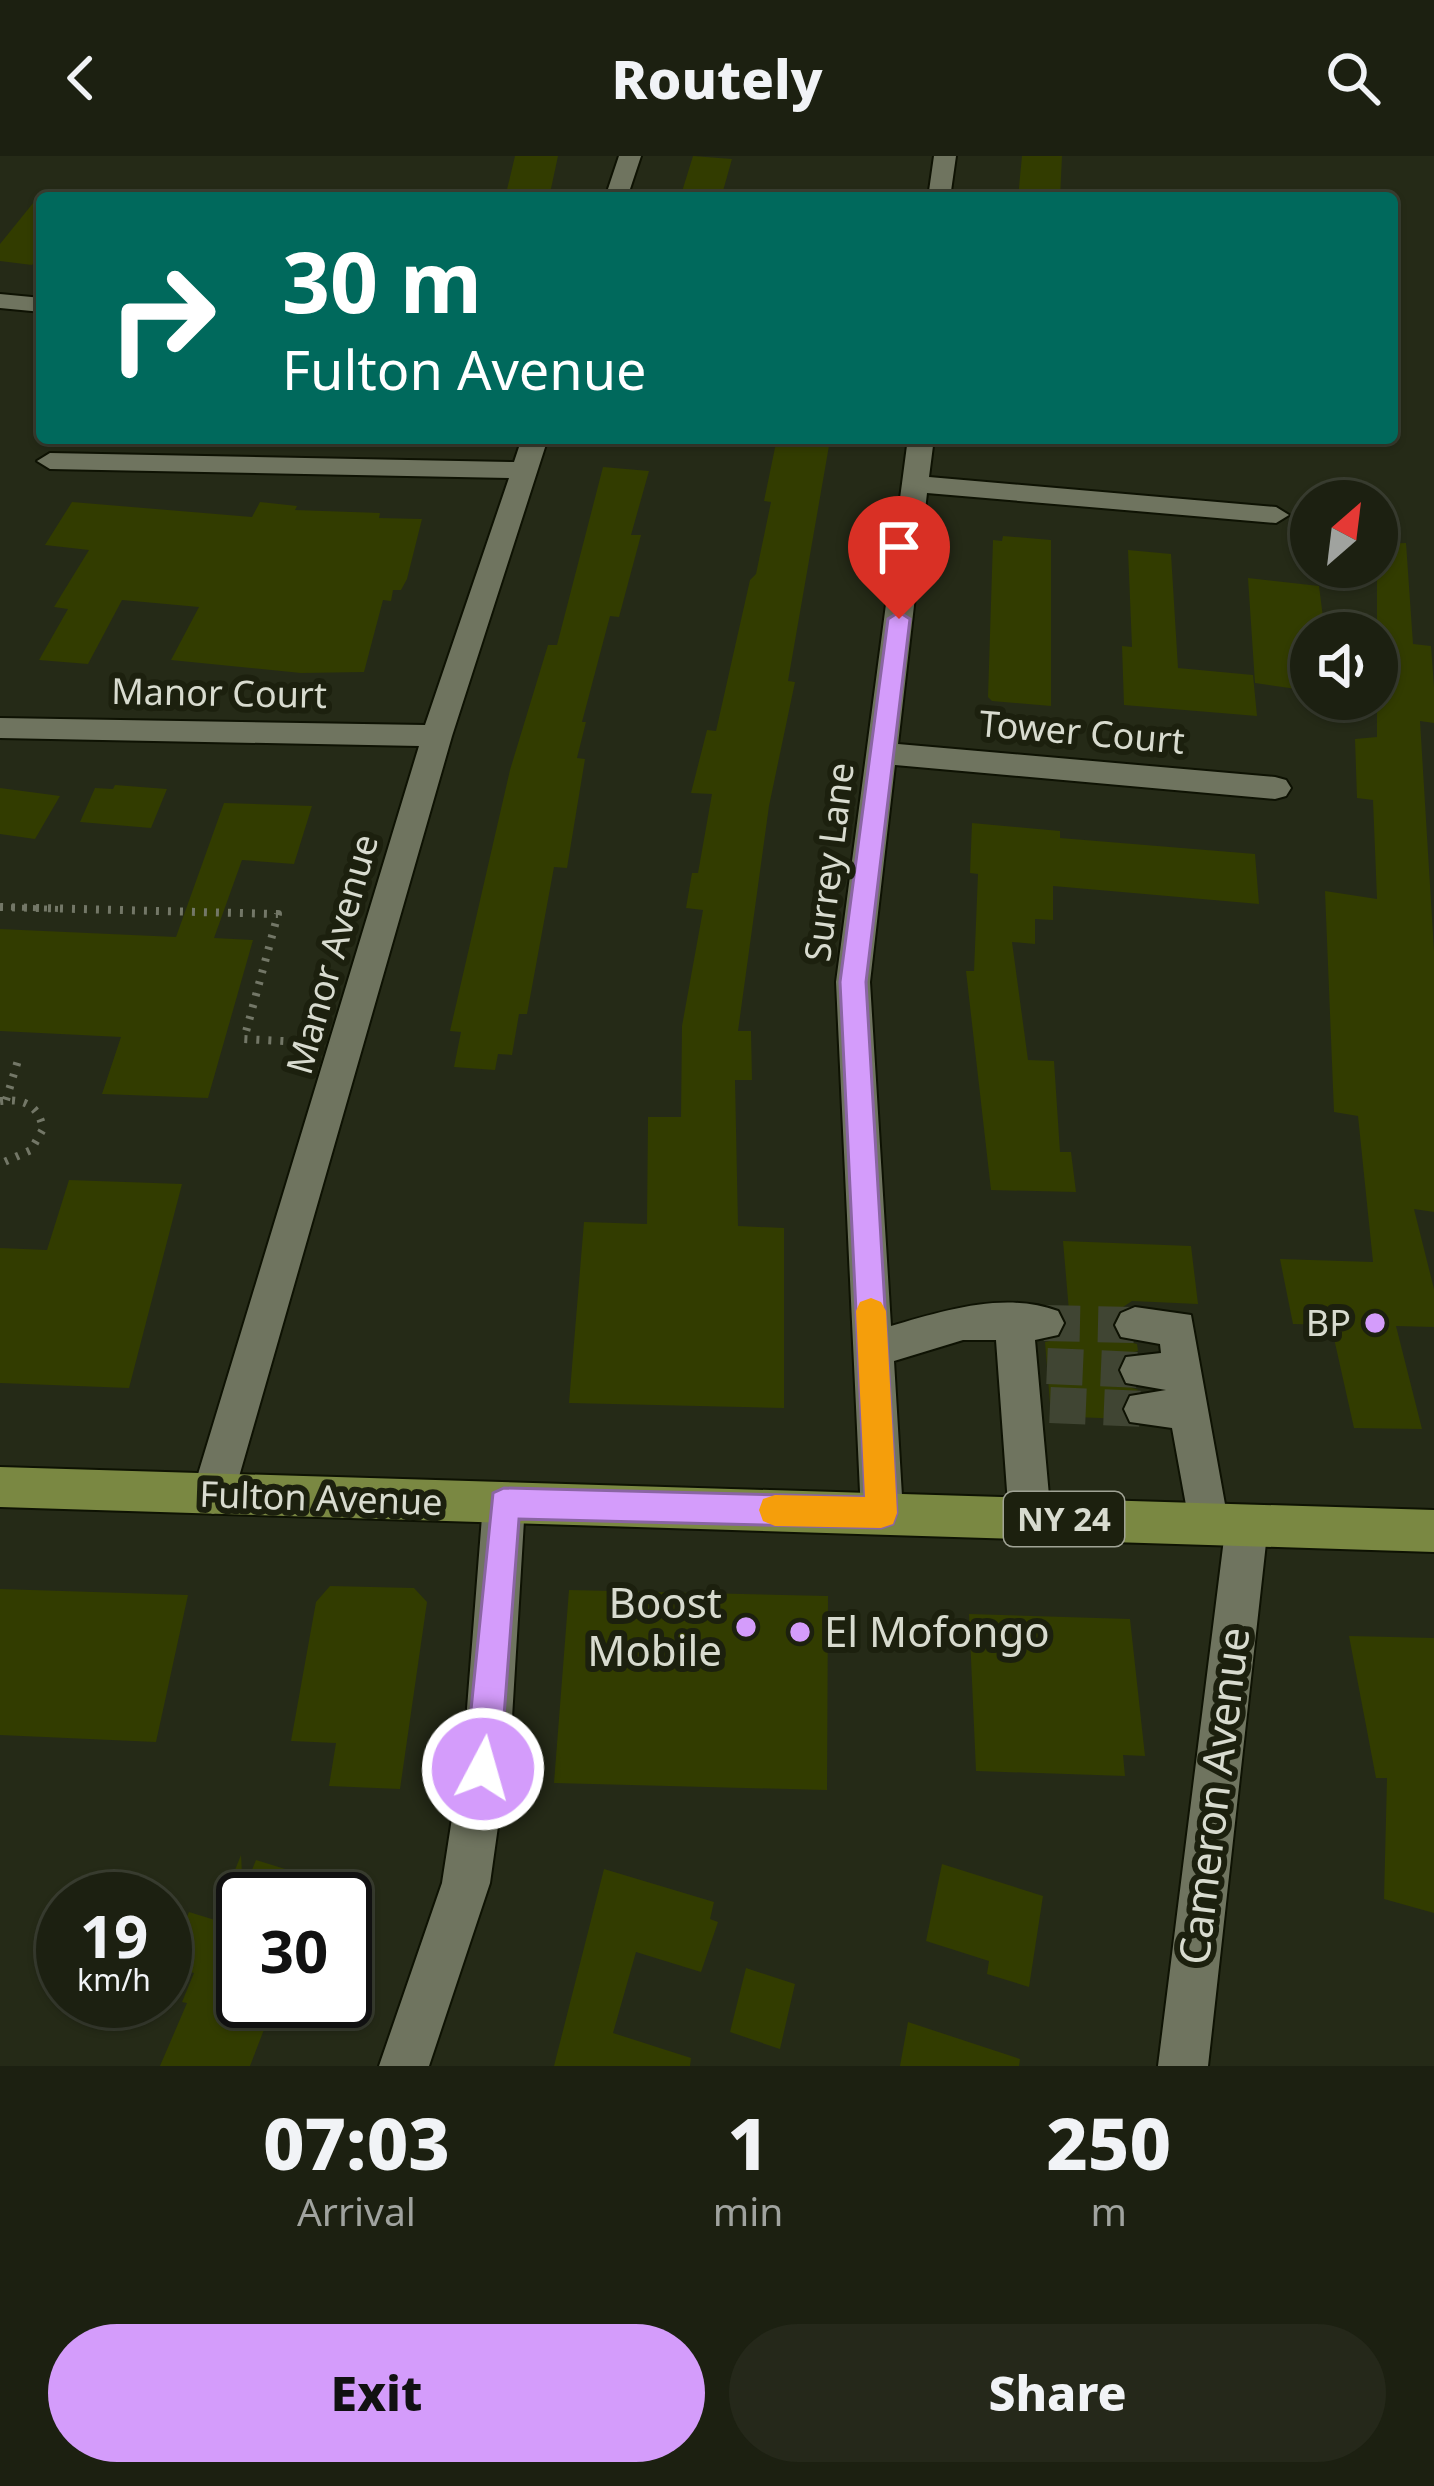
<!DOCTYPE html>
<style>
:root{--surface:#1c2011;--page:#25281a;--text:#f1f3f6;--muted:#a0a39f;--line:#3a3e31;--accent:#d49cfb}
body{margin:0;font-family:"Noto Sans",sans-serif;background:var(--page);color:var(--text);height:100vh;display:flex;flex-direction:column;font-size:45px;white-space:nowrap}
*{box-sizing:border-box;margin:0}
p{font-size:39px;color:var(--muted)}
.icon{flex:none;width:66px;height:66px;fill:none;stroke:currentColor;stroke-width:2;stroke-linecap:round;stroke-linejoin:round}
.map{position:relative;height:1910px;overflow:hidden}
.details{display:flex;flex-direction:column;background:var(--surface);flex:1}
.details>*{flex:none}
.top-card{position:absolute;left:36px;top:36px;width:1362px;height:252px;border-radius:12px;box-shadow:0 3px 9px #0004,0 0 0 3px var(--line);background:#00695c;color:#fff;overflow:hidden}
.needle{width:78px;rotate:28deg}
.fabs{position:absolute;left:1290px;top:324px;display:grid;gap:24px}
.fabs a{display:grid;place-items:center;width:108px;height:108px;border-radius:50%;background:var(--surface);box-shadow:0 3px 9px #0004,0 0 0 3px var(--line);font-size:60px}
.speed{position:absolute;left:36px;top:1716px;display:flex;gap:24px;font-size:60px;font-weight:700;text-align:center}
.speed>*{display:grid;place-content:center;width:156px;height:156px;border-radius:50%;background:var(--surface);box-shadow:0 3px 9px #0004,0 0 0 3px var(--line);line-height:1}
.speed small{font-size:30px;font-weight:400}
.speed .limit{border:6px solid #111;border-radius:18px;background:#fff;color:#111}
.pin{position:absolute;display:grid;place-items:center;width:102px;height:102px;color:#fff;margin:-123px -51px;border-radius:50% 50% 50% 0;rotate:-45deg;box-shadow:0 0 12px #0007}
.pin .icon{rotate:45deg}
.me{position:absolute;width:132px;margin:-66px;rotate:6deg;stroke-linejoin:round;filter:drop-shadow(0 0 9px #0008)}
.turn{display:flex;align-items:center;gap:42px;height:252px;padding:0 48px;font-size:54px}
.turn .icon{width:156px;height:156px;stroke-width:2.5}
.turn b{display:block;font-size:84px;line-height:102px}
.eta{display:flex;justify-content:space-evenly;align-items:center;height:204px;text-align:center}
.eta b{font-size:72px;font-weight:800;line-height:84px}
.primary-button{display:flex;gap:24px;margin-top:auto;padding:24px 48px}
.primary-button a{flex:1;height:138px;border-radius:72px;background:var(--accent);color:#111;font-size:48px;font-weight:800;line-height:138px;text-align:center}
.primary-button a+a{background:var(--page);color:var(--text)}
header{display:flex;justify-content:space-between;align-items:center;height:156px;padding:0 48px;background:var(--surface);font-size:54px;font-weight:800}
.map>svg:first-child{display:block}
.building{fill:#323c00}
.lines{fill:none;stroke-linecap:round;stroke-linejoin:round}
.minor-tunnel{stroke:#404533;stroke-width:36;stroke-dasharray:36 18;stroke-linecap:butt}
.minor-casing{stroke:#0e1203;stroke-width:4}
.major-casing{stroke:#0e1203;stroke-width:4}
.path-far1{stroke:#737767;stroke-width:6;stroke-dasharray:3 8;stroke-linecap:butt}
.path{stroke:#737767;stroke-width:8;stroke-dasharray:3 9;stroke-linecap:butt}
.minor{fill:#6f745f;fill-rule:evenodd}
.major{fill:#7a8842;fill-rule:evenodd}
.route{fill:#d49cfb;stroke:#8a65a3;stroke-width:3}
.slow{fill:#f59e0b}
.poi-dot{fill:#d49cfb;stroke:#1c200e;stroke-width:4.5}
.labels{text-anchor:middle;stroke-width:12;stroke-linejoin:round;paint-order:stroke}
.shield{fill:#1c200e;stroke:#a0a395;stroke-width:3}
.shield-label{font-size:33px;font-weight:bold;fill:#d8dbcf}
.street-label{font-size:36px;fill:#d8dbcf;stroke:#1c200e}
.poi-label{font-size:36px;fill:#d8dbcf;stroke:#1c200e;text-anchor:end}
.near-poi-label{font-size:42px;fill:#d8dbcf;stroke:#1c200e;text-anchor:end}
.near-street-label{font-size:42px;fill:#d8dbcf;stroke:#1c200e}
</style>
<header><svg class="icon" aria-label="back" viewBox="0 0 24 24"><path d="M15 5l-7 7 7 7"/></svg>Routely<svg class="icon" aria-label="search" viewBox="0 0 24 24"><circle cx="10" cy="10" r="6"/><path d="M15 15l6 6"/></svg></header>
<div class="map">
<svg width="1434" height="1910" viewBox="0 0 1434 1910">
<rect width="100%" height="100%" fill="#252a17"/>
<path class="building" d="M515,0H558L549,42H505Z
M693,0L732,3L721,42H680Z
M1022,0H1062L1060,42H1018Z
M42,36V96L32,109L0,105V88Z
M777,282L830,284L788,525L795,526L769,650L738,875H751L752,924H735L738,1070L784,1072V1252L569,1247L584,1066L647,1068L648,961H681L682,870L703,754L686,752L692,717H698L712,638L691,637L707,574L716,575L750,424L756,418L771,346L764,345Z
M603,311L649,315L631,379H641L619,461L610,460L582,566H586L577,602L585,603L567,712L554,711L527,858H519L512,899L498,898L495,914L454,911L461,876L450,875L510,614L548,489H557Z
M72,346L252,361L260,346L297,350L295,354L380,357L379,362L422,363L407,423L401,434H393L391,445L383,444L364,516L301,517L171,504L199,451L122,444L88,508L39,504L68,453L54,451L89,394L45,389Z
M1003,380L1051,384V550L992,545L988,541L993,384L1002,385Z
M1406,387L1413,488L1431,490L1434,531V567L1420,565L1434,795V1056L1414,1053L1434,1133V1171L1396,1170L1422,1273L1354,1272L1331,1169L1293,1168L1280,1103L1373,1106L1358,960L1334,956L1325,735L1377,743L1373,644L1357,642L1355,583L1377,581V388Z
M1128,394L1171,398L1178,512L1253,519L1257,560L1124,549L1122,490L1132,491Z
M1248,422L1319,430L1325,477H1311V535L1255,527Z
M115,629L167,633L151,672L80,666L95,632L113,633Z
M0,632L60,640L35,683L0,678Z
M224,647L312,650L294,708L242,704L214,782L253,784L208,942L102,938L121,881L0,875V773L176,781Z
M972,667L1060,675V682L1255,698L1259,748L1053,730V764L1035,763V788L1012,786L1028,904L1054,905L1060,996H1071L1076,1036L991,1034L966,815H974L978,718L970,717Z
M69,1024L182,1028L129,1232L0,1227V1092L47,1094Z
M1063,1085L1191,1090L1198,1148L1132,1145L1117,1155L1111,1167L1117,1183L1137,1188L1138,1195L1122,1199L1116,1212L1122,1229L1139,1234L1126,1238L1120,1251L1124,1263L1051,1260L1045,1186L1059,1183L1068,1169L1063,1155H1069Z
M330,1430L414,1432L427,1446L400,1633L329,1630L336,1587L291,1585L316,1446Z
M0,1433L188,1439L156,1586L0,1579Z
M569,1434L828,1440L827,1634L554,1627Z
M969,1458L1130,1463L1145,1600L1123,1599L1125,1620L976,1615Z
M1349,1480L1434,1482V1757L1384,1743L1387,1622H1376Z
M241,1699L243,1736L256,1704L353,1734L352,1743H243V1845H275L250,1910H160L187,1847L182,1846L194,1817L167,1809L189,1756L215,1764Z
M942,1708L1043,1740L1029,1831L987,1818L989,1805L926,1785Z
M604,1713L714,1746L710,1763L718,1766L701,1816L636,1796L613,1877L691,1902L690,1910H554Z
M746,1812L795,1828L780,1893L730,1876Z
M908,1866L1020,1903L1019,1910H900Z"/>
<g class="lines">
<path class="minor-tunnel" d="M1044,1167L1135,1169
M1047,1210L1140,1214
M1050,1249L1144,1253"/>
<defs>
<path id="minor" d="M619,0H641L627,42H605Z
M934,0H956L950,42H928Z
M0,138L42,142V156L0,152Z
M522,282H548L452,580L234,1338L228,1352L213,1358L198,1352L192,1338L419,590L0,582V562L425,569L509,322L50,313L37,305L50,297L514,306Z
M908,282H934L929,321L1276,351L1289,359L1276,367L927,337L898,588L1275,621L1286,624L1291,632L1286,640L1275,643L895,609L870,826L891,1170C943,1155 1004,1135 1058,1155L1064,1167L1058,1179L1035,1184L1051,1362L1045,1376L1030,1382L1015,1376L1009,1362L996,1184H963L894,1205L903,1357L897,1371L882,1377L867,1371L861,1357L836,826Z
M1135,1151L1191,1159L1228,1365L1232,1355L1247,1349L1262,1355L1268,1369L1208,1910H1158L1225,1375L1222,1382L1207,1388L1192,1382L1172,1272L1130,1266L1124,1253L1130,1240L1166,1234L1126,1227L1120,1214L1126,1201L1161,1197L1160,1188L1121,1181L1115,1169L1121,1157Z
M504,1328L519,1334L525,1348L511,1578L490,1727L429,1910H379L442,1727L465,1578L483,1348L489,1334Z"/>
<path id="major" d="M0,1311L1434,1354V1396L0,1351Z"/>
</defs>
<use href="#minor" class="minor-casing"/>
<use href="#major" class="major-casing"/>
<path class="path-far1" d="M0,751L61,753"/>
<path class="path" d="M0,751L278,758L244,883L302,886
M6,944L19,901
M0,945C23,942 39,949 43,973L31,994L0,1008"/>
<use href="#minor" class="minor"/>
<use href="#major" class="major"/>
</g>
<path class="route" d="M899,456L910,463L866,826L897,1357L893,1368L881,1372L519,1363L500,1613L495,1626L483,1631L470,1626L465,1613L493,1337L504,1332L865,1341L840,826L888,463Z"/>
<path class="slow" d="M871,1142L881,1146L886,1155L897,1357L893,1368L881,1372L775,1370L763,1365L759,1354L763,1343L775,1339L865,1341L856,1155L860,1146Z"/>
<g class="poi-dot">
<circle cx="1375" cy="1167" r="12"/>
<circle cx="746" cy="1471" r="12"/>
<circle cx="800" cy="1476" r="12"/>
</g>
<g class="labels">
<rect class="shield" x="1004" y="1336" width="120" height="54" rx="9"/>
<g class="shield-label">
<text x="1064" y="1375">NY 24</text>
</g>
<g class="street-label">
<text transform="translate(219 537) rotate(1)" y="13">Manor Court</text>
<text transform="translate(1082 576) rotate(5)" y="13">Tower Court</text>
<text transform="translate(829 706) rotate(-83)" y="13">Surrey Lane</text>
<text transform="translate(332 798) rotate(-74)" y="13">Manor Avenue</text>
<text transform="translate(321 1342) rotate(2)" y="13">Fulton Avenue</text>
</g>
<g class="poi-label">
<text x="1351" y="1180">BP</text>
</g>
<g class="near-poi-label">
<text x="722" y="1462">Boost<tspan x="722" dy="48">Mobile</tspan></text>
<text x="824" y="1491" text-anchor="start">El Mofongo</text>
</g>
<g class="near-street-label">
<text transform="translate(1214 1640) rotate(-83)" y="15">Cameron Avenue</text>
</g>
</g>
</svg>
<div class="fabs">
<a><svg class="needle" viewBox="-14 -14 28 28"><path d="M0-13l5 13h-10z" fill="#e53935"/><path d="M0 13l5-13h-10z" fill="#a0a39f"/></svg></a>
<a><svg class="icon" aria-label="sound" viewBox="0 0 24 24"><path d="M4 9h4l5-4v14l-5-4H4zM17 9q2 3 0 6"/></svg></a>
</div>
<div class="speed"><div>19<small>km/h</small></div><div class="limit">30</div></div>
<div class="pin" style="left:899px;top:463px;background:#d93025"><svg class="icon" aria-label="arrive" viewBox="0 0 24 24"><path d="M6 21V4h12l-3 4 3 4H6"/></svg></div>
<svg class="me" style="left:483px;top:1613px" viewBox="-20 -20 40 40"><circle r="17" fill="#d49cfb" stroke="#fff" stroke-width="3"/><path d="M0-11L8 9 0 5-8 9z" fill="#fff"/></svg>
<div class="top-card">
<div class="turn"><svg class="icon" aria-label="right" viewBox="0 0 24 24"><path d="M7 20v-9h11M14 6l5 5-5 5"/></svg><div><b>30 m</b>Fulton Avenue</div></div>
</div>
</div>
<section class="details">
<div class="eta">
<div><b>07:03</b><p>Arrival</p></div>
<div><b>1</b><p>min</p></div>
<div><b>250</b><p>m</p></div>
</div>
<div class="primary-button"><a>Exit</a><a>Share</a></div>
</section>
